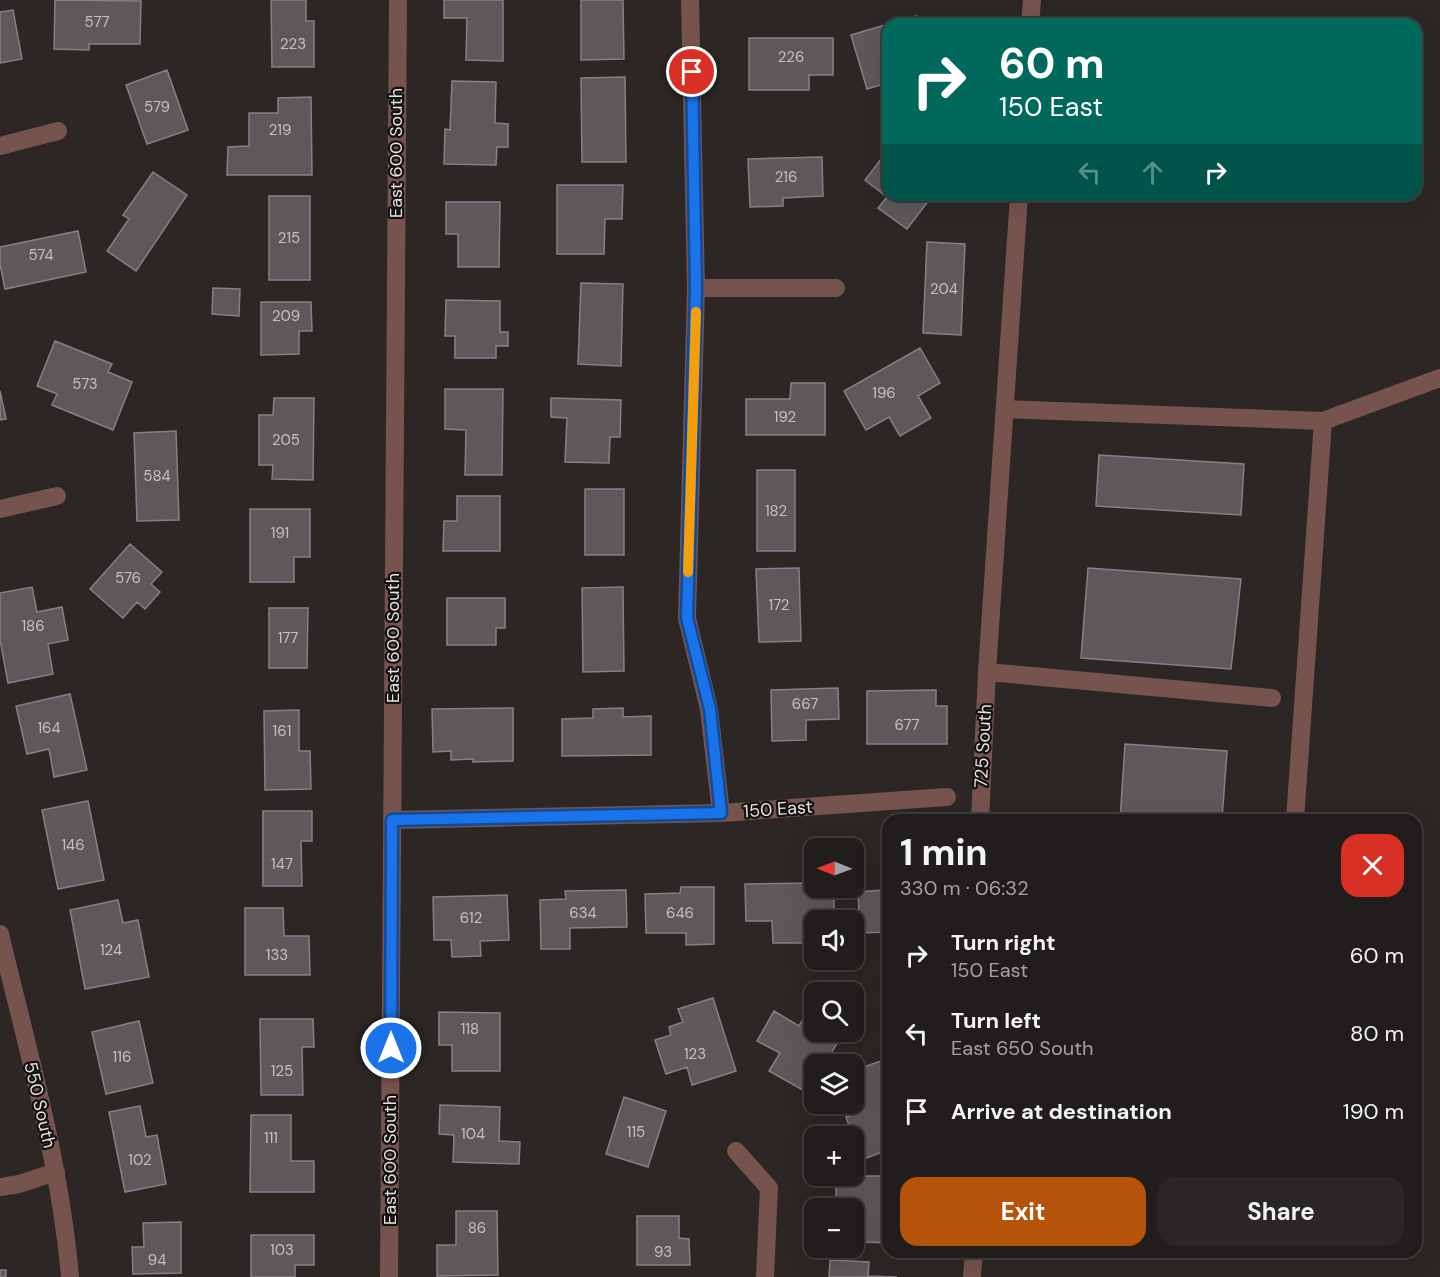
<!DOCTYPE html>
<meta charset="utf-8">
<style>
:root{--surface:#211d1c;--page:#292625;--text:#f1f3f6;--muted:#a2a2a3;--line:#3e3b3b;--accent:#b45309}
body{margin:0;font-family:"DM Sans",sans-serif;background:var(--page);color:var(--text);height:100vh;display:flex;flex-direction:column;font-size:22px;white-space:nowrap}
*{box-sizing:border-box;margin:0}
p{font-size:20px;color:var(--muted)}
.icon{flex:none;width:33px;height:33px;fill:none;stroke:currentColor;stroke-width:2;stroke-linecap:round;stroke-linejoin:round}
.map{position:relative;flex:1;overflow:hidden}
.side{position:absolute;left:882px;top:814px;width:540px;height:444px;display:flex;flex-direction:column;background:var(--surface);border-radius:18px;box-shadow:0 6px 24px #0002,0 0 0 2px var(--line)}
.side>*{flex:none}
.hud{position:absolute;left:882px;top:18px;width:540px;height:183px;border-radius:18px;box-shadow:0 6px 24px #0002,0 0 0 2px var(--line);background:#00695c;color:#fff;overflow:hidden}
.needle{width:39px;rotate:271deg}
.tools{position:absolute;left:804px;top:838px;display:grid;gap:12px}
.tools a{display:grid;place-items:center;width:60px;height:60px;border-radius:12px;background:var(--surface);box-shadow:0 6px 24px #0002,0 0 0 2px var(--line);font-size:30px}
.pin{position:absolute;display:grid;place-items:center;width:51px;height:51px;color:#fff;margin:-26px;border:3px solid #fff;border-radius:50%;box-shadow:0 2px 6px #0007}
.me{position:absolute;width:66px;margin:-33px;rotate:0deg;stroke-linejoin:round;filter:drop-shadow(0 0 4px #0008)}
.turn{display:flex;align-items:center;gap:21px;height:126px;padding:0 18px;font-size:27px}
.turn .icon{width:78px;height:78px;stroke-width:2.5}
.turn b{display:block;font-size:42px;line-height:51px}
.lanes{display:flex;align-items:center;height:57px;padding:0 18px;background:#0003;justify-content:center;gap:30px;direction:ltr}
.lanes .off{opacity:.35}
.round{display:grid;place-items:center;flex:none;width:63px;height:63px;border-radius:18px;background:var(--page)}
.headline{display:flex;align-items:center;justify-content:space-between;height:102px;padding:0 18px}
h1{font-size:36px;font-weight:700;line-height:45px}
.cta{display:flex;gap:12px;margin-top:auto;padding:12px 18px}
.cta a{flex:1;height:69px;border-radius:18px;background:var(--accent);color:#fff;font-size:24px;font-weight:700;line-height:69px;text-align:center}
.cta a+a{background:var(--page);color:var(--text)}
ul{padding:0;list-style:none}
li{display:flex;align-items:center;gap:18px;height:78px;padding:0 18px}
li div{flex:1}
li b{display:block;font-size:22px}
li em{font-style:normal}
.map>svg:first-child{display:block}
.building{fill:#5c585c;stroke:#848185;stroke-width:1.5}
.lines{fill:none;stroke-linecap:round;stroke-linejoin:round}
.minor{stroke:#77534e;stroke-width:18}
.route-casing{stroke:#114b97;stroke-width:15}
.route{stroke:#1a73e8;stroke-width:10}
.slow{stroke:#f59e0b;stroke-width:10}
.labels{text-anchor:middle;stroke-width:4.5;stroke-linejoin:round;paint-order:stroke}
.number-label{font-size:15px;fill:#c4c0c0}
.street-label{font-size:18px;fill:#e6e3e2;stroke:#131110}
</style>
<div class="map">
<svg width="1440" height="1277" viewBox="0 0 1440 1277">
<rect width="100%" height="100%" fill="#2c2725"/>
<path class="building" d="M55,0L141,1L140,44H89V50L54,49Z
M271,0H306V21H314V67H272Z
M444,0H503V61L466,60L467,18H444Z
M581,0H623L624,59L581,60Z
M13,10L22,59L0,63V12Z
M916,16L918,24H889Z
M888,24V83L867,89L851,35Z
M749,38H833V75H809V90H749Z
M167,70L188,130L147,144L126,85Z
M625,77L626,162H582L581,78Z
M452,81L496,82L495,123L508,124V147H497L496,165L444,164L445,129L450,130Z
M311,97L312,175H227L228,147L249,146V113H278V98Z
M888,150V195H933L907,229L878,208L887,197L865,180Z
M822,157L823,196L783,198V206L750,207L748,159Z
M153,172L187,195L136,271L107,251L129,219L123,215Z
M557,185H623L622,219H605L604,254H557Z
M269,196H310V280H269Z
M446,202H500L499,267H458V234H446Z
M78,231L86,272L5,289L0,264V247Z
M927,242L965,244L961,335L923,333Z
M581,283L623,284L621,366L578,364Z
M213,288L240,289L239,316L212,314Z
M446,300L500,301V332H508V346H496V358H455V336H445Z
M261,302H311L312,331H299V354L261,355Z
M55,341L112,364L108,372L132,382L113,430L52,405L57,394L37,386Z
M920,348L940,383L918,396L931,418L900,436L889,417L866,430L844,391Z
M791,383H825V435H746V399H790Z
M445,389H503L502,475H465L466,430L445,429Z
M0,391L6,419L0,420Z
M274,398H314L313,480L272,479L273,465H259V415H273Z
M551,398L621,400L620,437H610L609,463L565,462L567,418L551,417Z
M176,431L179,520L137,521L134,433Z
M1099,455L1244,464L1241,515L1096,506Z
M757,470H795V551H757Z
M585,489H624V555H585Z
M457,496H500V551H443L444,521H457Z
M250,509H310V557H294V582H250Z
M130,544L162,572L151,584L160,592L145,609L137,602L123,618L90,589Z
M799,568L801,641L759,642L756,569Z
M1088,568L1241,579L1231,669L1081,658Z
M32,587L37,612L62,607L68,640L48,644L53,674L8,683L0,640V593Z
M623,587L624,671L583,672L582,588Z
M447,598H505V628H496V645H447Z
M269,608H308L307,668H269Z
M838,688L839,719L806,720V740L772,741L771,690Z
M936,690V706H947V744H867V691Z
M70,694L87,770L54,777L49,749L27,754L16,706Z
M513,708V761L473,762V759L451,760V751L433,752L432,709Z
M623,708V717L651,716V755L562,756V719L593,718V709Z
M299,710V751H310L311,789L265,790L264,711Z
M1125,744L1227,751L1222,820H1120Z
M88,801L104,880L58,889L42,810Z
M263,811H312V841H301L302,886H263Z
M884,878H888V932L860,933L858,892L884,890Z
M814,883V888H834V918L804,919L805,943H773L772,921H746L745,884Z
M681,887H714V944L686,945V933H646L645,894L680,893Z
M626,890L627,927L570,928V949H541L540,900L566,899L565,891Z
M507,895L509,940L480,941L481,956L452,957L451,940H434L433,897Z
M118,900L123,923L138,920L149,977L85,989L70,910Z
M245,908H283L284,936H309L310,975H245Z
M713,998L736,1071L692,1085L687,1067L666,1074L655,1040L671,1035L669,1027L683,1022L678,1009Z
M774,1011L799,1026L806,1014L814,1019V1032H837L842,1035L824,1065H814V1082L808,1093L769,1071L780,1053L757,1041Z
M439,1012L500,1013V1071H452V1045H439Z
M260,1019H313L314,1047H302L303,1095H261Z
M139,1021L153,1083L106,1094L92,1032Z
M884,1060L888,1071V1150L861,1160L846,1117L859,1113L854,1097V1087L860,1085L855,1070Z
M624,1097L666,1111L648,1167L606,1154Z
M440,1105L500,1107L499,1141L520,1142L519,1164L453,1162L454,1135L439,1134Z
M140,1106L146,1137L157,1135L166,1184L125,1192L109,1112Z
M251,1115H291V1161H314V1192H250Z
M836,1176H888V1243L865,1242V1205H836Z
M456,1211H497L498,1275L437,1276V1245H456Z
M637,1216H679V1238L689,1239L690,1265H637Z
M181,1222V1273L133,1274L132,1247H144L143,1223Z
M251,1235H314V1265H295V1277H251Z
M830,1260L869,1262L868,1276L897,1277H829Z
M0,1270H6V1277H0Z"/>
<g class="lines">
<path class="minor" d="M690,0L696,288L687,618L709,709L721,813
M1030,24L1032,0
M0,146L58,131
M696,288H836
M1005,409L1323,421L1440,378
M0,509L57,496
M987,672L1272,698
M392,820L721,813L947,797
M980,820L987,672L1019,195
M1295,820L1323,421
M0,934C27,1048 60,1161 70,1277
M736,1151L769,1188L765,1277
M0,1187L19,1184L56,1172
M389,1277L398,0
M972,1277L974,1252"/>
</g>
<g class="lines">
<defs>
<path id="route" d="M391,1048L392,820L721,813L710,709L687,618L696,288L692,72"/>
</defs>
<use href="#route" class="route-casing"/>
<use href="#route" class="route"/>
<path class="slow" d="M688,572L696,312"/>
</g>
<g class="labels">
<g class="number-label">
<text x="97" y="27">577</text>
<text x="293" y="49">223</text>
<text x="791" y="62">226</text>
<text x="157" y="112">579</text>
<text x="280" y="135">219</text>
<text x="786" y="182">216</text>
<text x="289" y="243">215</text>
<text x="41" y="260">574</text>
<text x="944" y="294">204</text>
<text x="286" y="321">209</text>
<text x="85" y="389">573</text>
<text x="884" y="398">196</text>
<text x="785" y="422">192</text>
<text x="286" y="445">205</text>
<text x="157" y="481">584</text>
<text x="776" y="516">182</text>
<text x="280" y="538">191</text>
<text x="128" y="583">576</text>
<text x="779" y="610">172</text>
<text x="33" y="631">186</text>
<text x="288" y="643">177</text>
<text x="805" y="709">667</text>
<text x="907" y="730">677</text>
<text x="49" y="733">164</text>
<text x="282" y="736">161</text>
<text x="73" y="850">146</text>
<text x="282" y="869">147</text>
<text x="583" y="918">634</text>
<text x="680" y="918">646</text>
<text x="471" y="923">612</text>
<text x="111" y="955">124</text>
<text x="277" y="960">133</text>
<text x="470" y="1034">118</text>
<text x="695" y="1059">123</text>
<text x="122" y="1062">116</text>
<text x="282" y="1076">125</text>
<text x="636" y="1137">115</text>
<text x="473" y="1139">104</text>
<text x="271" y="1143">111</text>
<text x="140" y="1165">102</text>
<text x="477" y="1233">86</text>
<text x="282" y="1255">103</text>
<text x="663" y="1257">93</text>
<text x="157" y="1265">94</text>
</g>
<g class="street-label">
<text transform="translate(396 153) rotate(-90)" y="6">East 600 South</text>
<text transform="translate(393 638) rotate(-90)" y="6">East 600 South</text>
<text transform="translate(983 746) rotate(-87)" y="6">725 South</text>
<text transform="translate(778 809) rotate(-4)" y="6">150 East</text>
<text transform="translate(40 1105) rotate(77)" y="6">550 South</text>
<text transform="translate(390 1160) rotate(-90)" y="6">East 600 South</text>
</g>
</g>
</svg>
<div class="tools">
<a><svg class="needle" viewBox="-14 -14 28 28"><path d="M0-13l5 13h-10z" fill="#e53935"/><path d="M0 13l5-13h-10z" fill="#a2a2a3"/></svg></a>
<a><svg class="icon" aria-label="sound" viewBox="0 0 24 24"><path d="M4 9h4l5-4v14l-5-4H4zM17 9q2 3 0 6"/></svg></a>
<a><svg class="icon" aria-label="search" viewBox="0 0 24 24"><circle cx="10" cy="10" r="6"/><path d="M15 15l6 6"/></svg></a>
<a><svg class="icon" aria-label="layers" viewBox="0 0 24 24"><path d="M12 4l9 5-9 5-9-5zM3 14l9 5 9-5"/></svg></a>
<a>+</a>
<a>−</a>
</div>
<div class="pin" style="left:692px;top:72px;background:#d93025"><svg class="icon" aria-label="arrive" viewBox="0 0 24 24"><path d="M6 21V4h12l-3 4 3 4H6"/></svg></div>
<svg class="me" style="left:391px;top:1048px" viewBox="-20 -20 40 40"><circle r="17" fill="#1a73e8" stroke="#fff" stroke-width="3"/><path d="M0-11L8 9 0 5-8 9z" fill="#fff"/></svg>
<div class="hud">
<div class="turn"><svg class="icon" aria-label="right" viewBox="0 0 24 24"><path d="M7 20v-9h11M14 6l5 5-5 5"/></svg><div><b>60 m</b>150 East</div></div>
<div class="lanes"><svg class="icon off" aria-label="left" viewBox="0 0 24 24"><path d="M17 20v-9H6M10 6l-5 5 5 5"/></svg><svg class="icon off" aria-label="ahead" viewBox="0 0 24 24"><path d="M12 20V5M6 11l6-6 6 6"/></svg><svg class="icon" aria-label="right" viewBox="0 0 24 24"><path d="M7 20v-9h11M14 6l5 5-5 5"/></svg></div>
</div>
<section class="side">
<div class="headline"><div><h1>1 min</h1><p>330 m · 06:32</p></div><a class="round" style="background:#d93025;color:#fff"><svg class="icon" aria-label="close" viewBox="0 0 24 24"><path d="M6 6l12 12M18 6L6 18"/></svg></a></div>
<ul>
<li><svg class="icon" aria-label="right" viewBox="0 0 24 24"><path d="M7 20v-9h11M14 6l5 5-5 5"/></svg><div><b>Turn right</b><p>150 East</p></div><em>60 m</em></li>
<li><svg class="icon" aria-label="left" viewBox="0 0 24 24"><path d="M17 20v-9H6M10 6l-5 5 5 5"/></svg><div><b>Turn left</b><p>East 650 South</p></div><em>80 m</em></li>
<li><svg class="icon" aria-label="arrive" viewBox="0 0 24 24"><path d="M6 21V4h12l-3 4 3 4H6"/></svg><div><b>Arrive at destination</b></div><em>190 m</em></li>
</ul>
<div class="cta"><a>Exit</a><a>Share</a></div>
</section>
</div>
